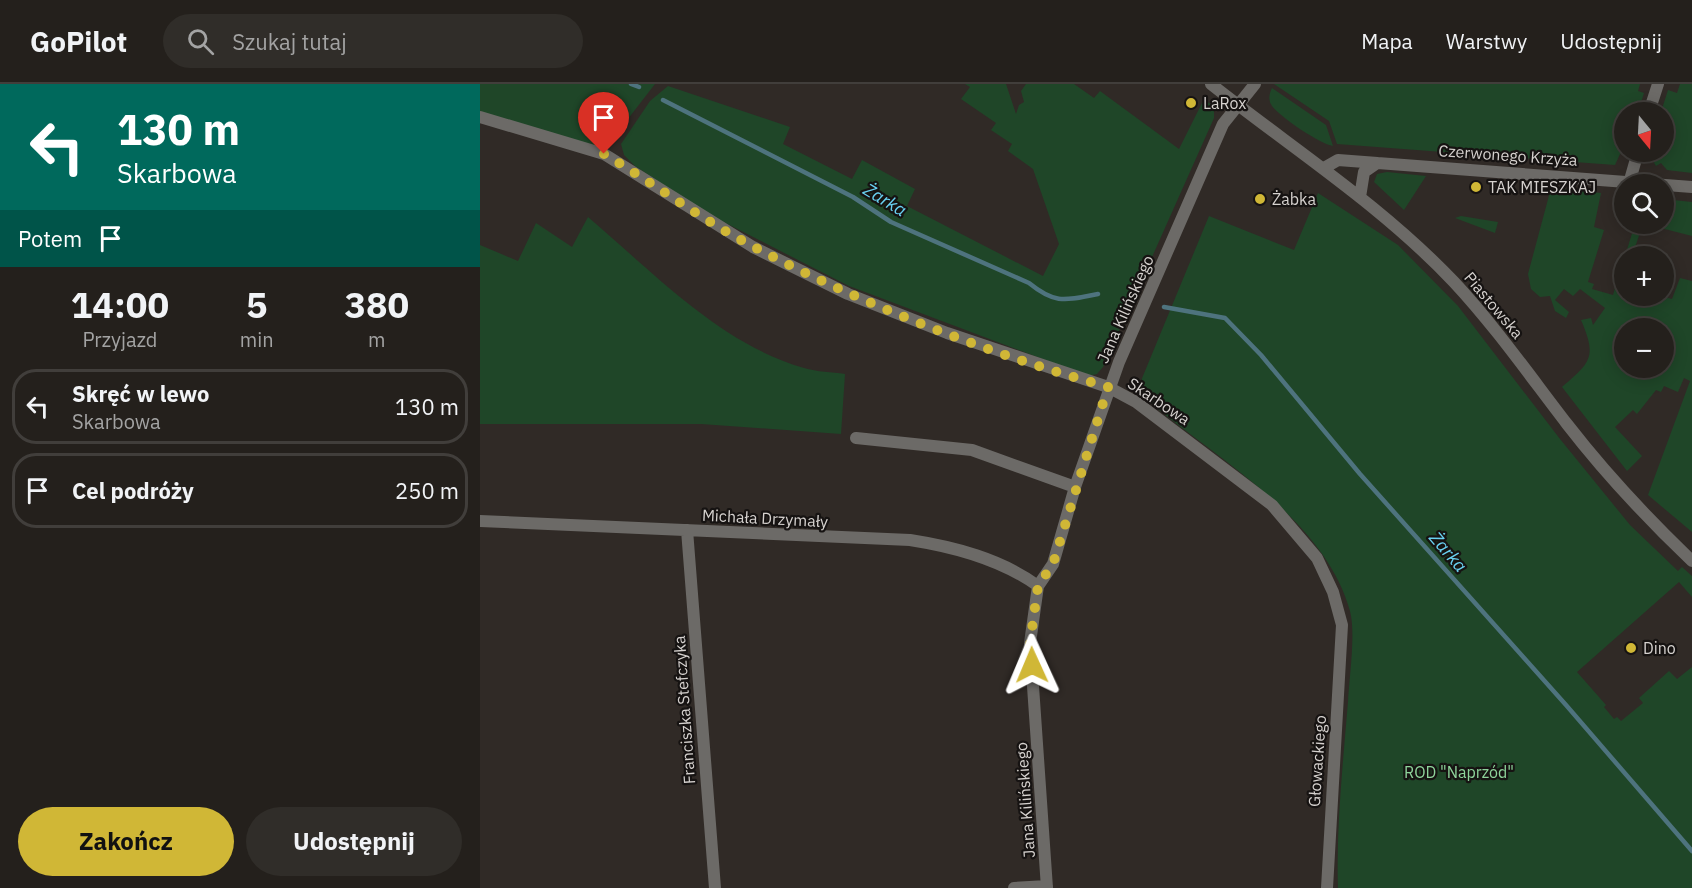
<!DOCTYPE html>
<html lang="pl">
<meta charset="utf-8">
<style>
:root{--surface:#24201c;--page:#302d29;--text:#f1f3f6;--muted:#a3a3a3;--line:#413e3b;--accent:#d0b736}
body{margin:0;font-family:"IBM Plex Sans",sans-serif;background:var(--page);color:var(--text);height:100vh;display:flex;flex-direction:column;font-size:22px;white-space:nowrap}
*{box-sizing:border-box;margin:0}
p{font-size:20px;color:var(--muted)}
.icon{flex:none;width:33px;height:33px;fill:none;stroke:currentColor;stroke-width:2;stroke-linecap:round;stroke-linejoin:round}
.map{position:relative;flex:1;overflow:hidden}
.sheet{display:flex;flex-direction:column;background:var(--surface);width:480px}
.sheet>*{flex:none}
.guide{background:#00695c;color:#fff;overflow:hidden}
.needle{width:39px;rotate:162deg}
.tools{position:absolute;left:1134px;top:18px;display:grid;gap:12px}
.tools a{display:grid;place-items:center;width:60px;height:60px;border-radius:50%;background:var(--surface);box-shadow:0 3px 15px #0003,0 0 0 2px var(--line);font-size:30px}
.pin{position:absolute;display:grid;place-items:center;width:51px;height:51px;color:#fff;margin:-62px -26px;border-radius:50% 50% 50% 0;rotate:-45deg;box-shadow:0 0 6px #0007}
.pin .icon{rotate:45deg}
.me{position:absolute;width:66px;margin:-33px;rotate:359deg;stroke-linejoin:round;filter:drop-shadow(0 0 4px #0008)}
.turn{display:flex;align-items:center;gap:21px;height:126px;padding:0 18px;font-size:27px}
.turn .icon{width:78px;height:78px;stroke-width:2.5}
.turn b{display:block;font-size:42px;line-height:51px}
.then{display:flex;align-items:center;height:57px;padding:0 18px;background:#0003;gap:12px;font-size:22px}
.eta{display:flex;justify-content:space-evenly;align-items:center;height:102px;text-align:center}
.eta b{font-size:36px;font-weight:700;line-height:42px}
.action{display:flex;gap:12px;margin-top:auto;padding:12px 18px}
.action a{flex:1;height:69px;border-radius:36px;background:var(--accent);color:#111;font-size:24px;font-weight:700;line-height:69px;text-align:center}
.action a+a{background:var(--page);color:var(--text)}
ul{padding:0;list-style:none}
li{display:flex;align-items:center;gap:18px;height:75px;margin:0 12px 9px;padding:0 6px;border:3px solid var(--line);border-radius:24px}
li div{flex:1}
li b{display:block;font-size:22px}
li em{font-style:normal}
header{display:flex;align-items:center;gap:36px;box-sizing:border-box;height:84px;padding:0 30px;background:var(--surface);border-bottom:2px solid var(--line)}
header strong{font-size:28px}
nav{display:flex;gap:33px;margin-inline-start:auto;font-size:21px}
.search{width:420px;height:54px;background:var(--page);display:flex;align-items:center;gap:15px;box-sizing:border-box;padding:0 21px;border-radius:33px;color:var(--muted);font-size:22px}
main{display:flex;flex:1;min-height:0}
.map>svg:first-child{display:block}
.green{fill:#1f4628;fill-rule:evenodd}
.lines{fill:none;stroke-linecap:round;stroke-linejoin:round}
.stream{stroke:#4e737e;stroke-width:4.5}
.minor{stroke:#6c6a67;stroke-width:12}
.tertiary{stroke:#6c6a67;stroke-width:12}
.route{stroke:#d0b736;stroke-width:10;stroke-dasharray:0 18}
.poi-dot{fill:#d0b736;stroke:#161312;stroke-width:2}
.labels{text-anchor:middle;stroke-width:4.5;stroke-linejoin:round;paint-order:stroke}
.poi-label{font-size:16px;fill:#d5d1ce;stroke:#161312;text-anchor:start}
.street-label{font-size:16px;fill:#d5d1ce;stroke:#161312}
.park-label{font-size:16px;fill:#8ed49b;stroke:#161312}
.water-label{font-size:18px;font-style:italic;fill:#69d1f2;stroke:#161312}
</style>
<header>
<strong>GoPilot</strong>
<div class="search"><svg class="icon" aria-label="search" viewBox="0 0 24 24"><circle cx="10" cy="10" r="6"/><path d="M15 15l6 6"/></svg>Szukaj tutaj</div>
<nav><a>Mapa</a><a>Warstwy</a><a>Udostępnij</a></nav>
</header>
<main>
<section class="sheet">
<div class="guide">
<div class="turn"><svg class="icon" aria-label="left" viewBox="0 0 24 24"><path d="M17 20v-9H6M10 6l-5 5 5 5"/></svg><div><b>130 m</b>Skarbowa</div></div>
<div class="then">Potem<svg class="icon" aria-label="arrive" viewBox="0 0 24 24"><path d="M6 21V4h12l-3 4 3 4H6"/></svg></div>
</div>
<div class="eta">
<div><b>14:00</b><p>Przyjazd</p></div>
<div><b>5</b><p>min</p></div>
<div><b>380</b><p>m</p></div>
</div>
<ul>
<li><svg class="icon" aria-label="left" viewBox="0 0 24 24"><path d="M17 20v-9H6M10 6l-5 5 5 5"/></svg><div><b>Skręć w lewo</b><p>Skarbowa</p></div><em>130 m</em></li>
<li><svg class="icon" aria-label="arrive" viewBox="0 0 24 24"><path d="M6 21V4h12l-3 4 3 4H6"/></svg><div><b>Cel podróży</b></div><em>250 m</em></li>
</ul>
<div class="action"><a>Zakończ</a><a>Udostępnij</a></div>
</section>
<div class="map">
<svg width="1212" height="804" viewBox="0 0 1212 804">
<rect width="100%" height="100%" fill="#302a26"/>
<path class="green" d="M0,0H175L127,62H114L0,29Z
M485,0H526L536,30L539,21L544,18L541,7L546,0H594L614,14L620,7L699,65L724,15L734,23V34L623,283L617,290L608,292L369,202L226,129L155,82L144,71L141,60L170,17L188,2L310,43L303,60L372,95L382,76L435,105L427,122L563,192L579,160L553,85L528,67L532,60L511,46L516,39L481,15L490,3Z
M794,0H1160L1158,7L1164,9L1158,28H1144V67L1140,70L1135,81L857,60L849,37Z
M1200,0H1212V89L1187,86L1181,79L1176,82L1172,75L1167,73L1169,68H1184L1181,28L1188,6L1197,9Z
M792,4L846,41L853,62C840,60 800,33 792,22C788,16 789,10 792,4Z
M907,88L946,92L924,126L894,98L897,90Z
M1071,104L1121,109L1114,143L1124,146L1108,198L1114,200L1112,205L1133,211L1144,173V212H1181L1192,215L1200,194L1212,197V448L1168,411L1210,297L1204,294L1198,308L1184,302L1181,308L1176,306L1157,330L1153,326L1135,343L1162,372L1147,387L1082,303C1111,278 1117,273 1101,236L1111,234L1113,241L1125,224L1100,205L1093,212L1084,205L1075,216L1089,228L1086,234L1075,227L1070,212L1060,213L1051,205L1048,190ZM1144,244H1184V284H1144Z
M838,109L918,161L978,222L1080,355L1150,441L1198,487L1202,483L1212,492V513L1199,498L1097,588L1126,621L1124,623L1134,635L1137,633L1141,637L1163,619L1159,614L1189,587L1197,595L1212,583V804H858C856,743 863,679 868,618C869,594 876,550 870,527C845,436 738,375 669,318L658,304L729,132L814,166Z
M1184,115L1212,118V152L1173,142L1184,140Z
M981,132L1018,138L1015,149L975,134Z
M108,133C173,188 240,260 324,284C337,288 352,288 365,290L361,350L221,340H0V161L38,177L56,139L92,163Z
M1155,140H1163L1152,172H1145Z"/>
<g class="lines">
<path class="stream" d="M151,0L159,3
M183,16L373,113L411,138L549,199C576,221 586,216 618,210
M684,223L745,234L781,271L880,390L1086,621L1212,767"/>
<path class="minor" d="M1169,28L1178,0
M0,33L124,70L273,163L368,210L467,249L628,303L656,318L792,421L837,474L853,508L862,541L847,804
M1150,96L1158,68
M376,354L492,366L595,403
M0,437L430,456C475,463 521,475 558,502
M207,446L235,804
M534,804L567,802
M567,804L550,559L558,502L573,480L595,403L639,278L743,40L775,0"/>
<path class="tertiary" d="M731,0C813,65 901,121 974,198C1015,242 1050,292 1087,340C1125,389 1167,434 1212,477
M844,84L858,76L1212,103
M880,113L884,88L897,79"/>
</g>
<g class="lines">
<path class="route" d="M124,70C175,100 222,136 274,163C386,222 507,269 628,303L573,480L558,502L550,559L552,581"/>
</g>
<g class="poi-dot">
<circle cx="711" cy="19" r="6"/>
<circle cx="996" cy="103" r="6"/>
<circle cx="780" cy="115" r="6"/>
<circle cx="1151" cy="564" r="6"/>
</g>
<g class="labels">
<g class="poi-label">
<text x="723" y="25">LaRox</text>
<text x="1008" y="109">TAK MIESZKAJ</text>
<text x="792" y="121">Żabka</text>
<text x="1163" y="570">Dino</text>
</g>
<g class="street-label">
<text transform="translate(1028 71) rotate(4)" y="6">Czerwonego Krzyża</text>
<text transform="translate(1014 221) rotate(50)" y="6">Piastowska</text>
<text transform="translate(645 225) rotate(-66)" y="6">Jana Kilińskiego</text>
<text transform="translate(679 317) rotate(34)" y="6">Skarbowa</text>
<text transform="translate(285 434) rotate(3)" y="6">Michała Drzymały</text>
<text transform="translate(204 626) rotate(-94)" y="6">Franciszka Stefczyka</text>
<text transform="translate(837 677) rotate(-86)" y="6">Głowackiego</text>
<text transform="translate(545 716) rotate(-94)" y="6">Jana Kilińskiego</text>
</g>
<g class="park-label">
<text x="979" y="694">ROD "Naprzód"</text>
</g>
<g class="water-label">
<text transform="translate(405 116) rotate(31)" y="6">Żarka</text>
<text transform="translate(968 468) rotate(49)" y="6">Żarka</text>
</g>
</g>
</svg>
<div class="tools">
<a><svg class="needle" viewBox="-14 -14 28 28"><path d="M0-13l5 13h-10z" fill="#e53935"/><path d="M0 13l5-13h-10z" fill="#a3a3a3"/></svg></a>
<a><svg class="icon" aria-label="search" viewBox="0 0 24 24"><circle cx="10" cy="10" r="6"/><path d="M15 15l6 6"/></svg></a>
<a>+</a>
<a>−</a>
</div>
<div class="pin" style="left:124px;top:70px;background:#d93025"><svg class="icon" aria-label="arrive" viewBox="0 0 24 24"><path d="M6 21V4h12l-3 4 3 4H6"/></svg></div>
<svg class="me" style="left:552px;top:581px" viewBox="-20 -20 40 40"><path d="M0-17L14 15 0 8-14 15z" fill="#d0b736" stroke="#fff" stroke-width="4"/></svg>
</div>
</main>
